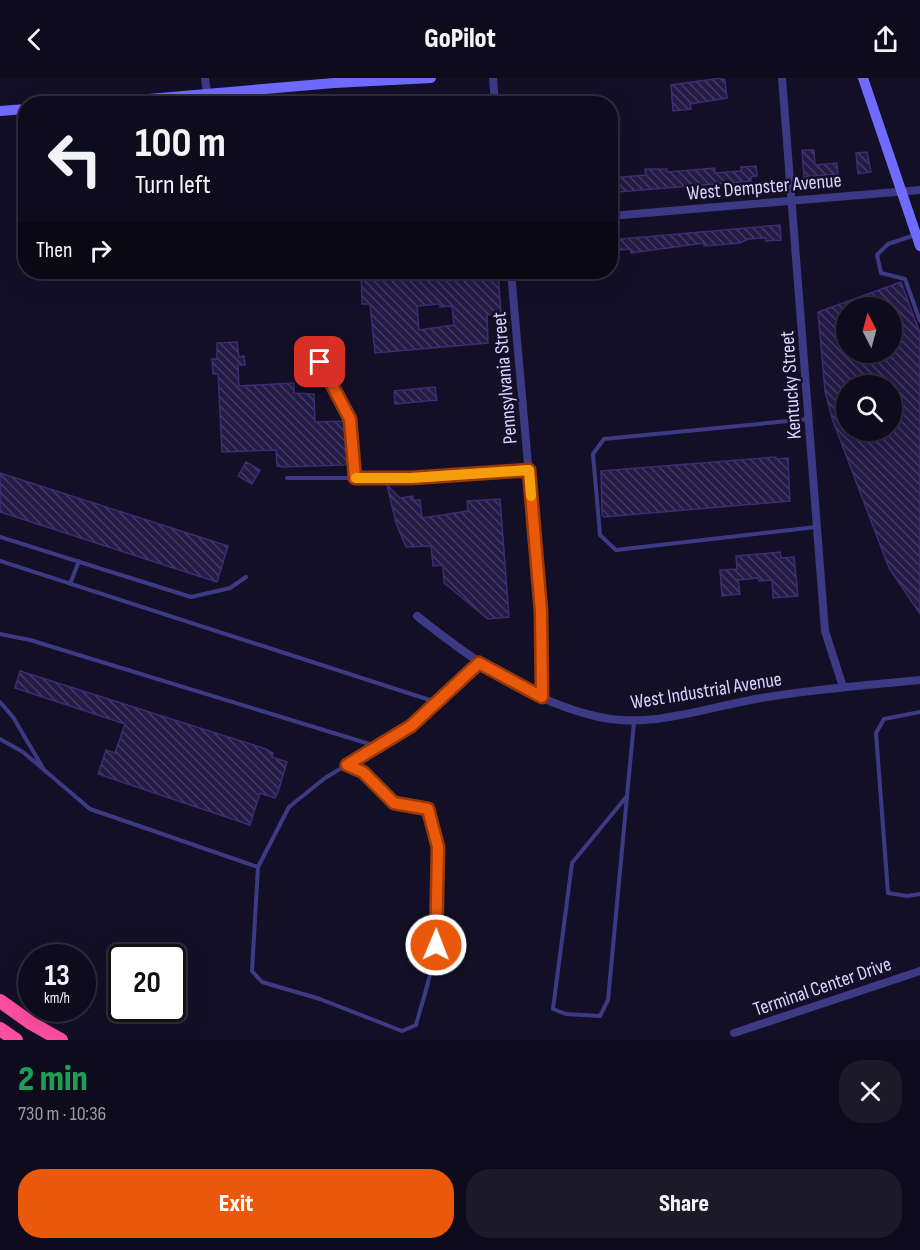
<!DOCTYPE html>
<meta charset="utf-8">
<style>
:root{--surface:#0e0b1c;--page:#1c1929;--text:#f1f3f6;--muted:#9b9ba3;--line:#2e2b3b;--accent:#ea580c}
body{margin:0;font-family:"Sofia Sans Condensed",sans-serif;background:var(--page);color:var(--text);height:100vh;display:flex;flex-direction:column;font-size:22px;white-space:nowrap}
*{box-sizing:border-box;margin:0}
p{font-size:20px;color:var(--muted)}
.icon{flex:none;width:33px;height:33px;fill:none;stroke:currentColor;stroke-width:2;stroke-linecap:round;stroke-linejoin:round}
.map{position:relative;height:962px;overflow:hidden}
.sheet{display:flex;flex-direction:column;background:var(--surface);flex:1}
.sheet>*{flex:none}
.hud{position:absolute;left:18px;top:18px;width:600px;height:183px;border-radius:24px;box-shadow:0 6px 24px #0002,0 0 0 2px var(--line);background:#0e0b1c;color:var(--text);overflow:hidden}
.needle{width:39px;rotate:354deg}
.tools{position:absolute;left:836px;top:219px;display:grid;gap:12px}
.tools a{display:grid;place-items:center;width:66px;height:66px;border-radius:50%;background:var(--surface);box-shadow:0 6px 24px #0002,0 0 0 2px var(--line);font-size:30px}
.speed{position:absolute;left:18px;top:866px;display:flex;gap:12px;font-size:30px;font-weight:700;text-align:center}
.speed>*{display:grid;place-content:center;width:78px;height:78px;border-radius:50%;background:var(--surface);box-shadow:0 6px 24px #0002,0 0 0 2px var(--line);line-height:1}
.speed small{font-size:15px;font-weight:400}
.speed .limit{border:3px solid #111;border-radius:9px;background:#fff;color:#111}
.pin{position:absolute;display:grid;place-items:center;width:51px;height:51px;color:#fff;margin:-26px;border-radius:12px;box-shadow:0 3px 9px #0006}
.me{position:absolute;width:66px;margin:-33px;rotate:1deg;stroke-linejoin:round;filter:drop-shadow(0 0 4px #0008)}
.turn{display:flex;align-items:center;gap:21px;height:126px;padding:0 18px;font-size:27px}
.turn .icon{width:78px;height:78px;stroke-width:2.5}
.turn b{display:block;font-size:42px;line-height:51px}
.then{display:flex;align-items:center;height:57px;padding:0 18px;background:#0003;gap:12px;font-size:22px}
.round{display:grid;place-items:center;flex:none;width:63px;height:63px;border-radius:24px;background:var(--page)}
.head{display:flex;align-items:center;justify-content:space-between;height:102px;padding:0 18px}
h1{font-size:36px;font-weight:800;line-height:45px;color:#1e9e55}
.primary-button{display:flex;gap:12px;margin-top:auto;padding:12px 18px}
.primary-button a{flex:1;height:69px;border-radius:24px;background:var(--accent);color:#fff;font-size:24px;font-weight:800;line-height:69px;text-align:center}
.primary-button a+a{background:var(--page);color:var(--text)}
header{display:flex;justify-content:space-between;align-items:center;height:78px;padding:0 18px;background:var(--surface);font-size:27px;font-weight:800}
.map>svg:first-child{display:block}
.building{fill:url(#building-back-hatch);stroke:#3b2d73;stroke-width:1.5;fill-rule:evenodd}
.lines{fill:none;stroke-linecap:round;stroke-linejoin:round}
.lane{stroke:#3d3a85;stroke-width:4}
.street{stroke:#3d3a85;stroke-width:8}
.secondary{stroke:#6f6bff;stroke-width:10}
.highway{stroke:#ff4fa3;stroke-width:14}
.route-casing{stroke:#983908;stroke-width:15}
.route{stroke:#ea580c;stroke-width:10}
.slow{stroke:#f59e0b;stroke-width:10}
.labels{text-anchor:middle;stroke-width:5;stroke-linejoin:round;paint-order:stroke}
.street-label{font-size:20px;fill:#d9d4ff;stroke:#130f26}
</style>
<header><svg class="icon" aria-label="back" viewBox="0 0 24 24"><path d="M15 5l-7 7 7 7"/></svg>GoPilot<svg class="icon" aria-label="share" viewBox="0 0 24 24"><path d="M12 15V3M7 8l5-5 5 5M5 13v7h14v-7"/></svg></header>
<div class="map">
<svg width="920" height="962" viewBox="0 0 920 962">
<defs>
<pattern id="building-back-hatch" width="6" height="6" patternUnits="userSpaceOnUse" patternTransform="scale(1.5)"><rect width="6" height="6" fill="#241b47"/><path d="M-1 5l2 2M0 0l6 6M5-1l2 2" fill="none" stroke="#433b63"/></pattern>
</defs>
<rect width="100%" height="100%" fill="#130f26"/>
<path class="building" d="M721,0L725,2L727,20L690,26L691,31L673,33L671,7Z
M802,72H814L815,87L837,85L838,96L804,99Z
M867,74L871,94L858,96L856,75Z
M756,88L757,98L751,99V103L618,114V108H610V100L646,97L645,91H667V94L715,90V95L741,93V89Z
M780,147L781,162L766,163V160L748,161L740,165L704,168V165L631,175L630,171L610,173V162Z
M361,194H498L501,236L487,237L488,265L375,275L370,226H362ZM440,226V229L452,228L454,247L419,252L417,228Z
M901,204L920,255V536L889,490L833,343L825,313L818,234ZM846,230H891V274H846ZM846,308H891V352H846Z
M237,264L239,279L244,278L245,287H238L239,308L294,305V315L314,316L315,344L345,343L348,384L344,387L284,389L277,388L276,372L222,374L218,296H213L212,281H217V265Z
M435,309L437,322L395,326L394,313Z
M776,379V381L788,380L790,423L604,439L602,437L601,393Z
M246,384L260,392L252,406L238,398Z
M0,395L228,468L217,504L0,434Z
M387,407L400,420L413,418V422H420L422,440L468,433L467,423L500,421L509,539L488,541L444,505L443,487L433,488L431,468L406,469L396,445Z
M780,474L781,480L794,479L798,518L773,520L772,502L759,503L758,500L738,502L740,516L722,518L720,492L737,491L736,478Z
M20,593L266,671L273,675L272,679L287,684L278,714L275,720L260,715L250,747L98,696L106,672L115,675L125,646L15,610Z"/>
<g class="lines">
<path class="lane" d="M23,32L26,64
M915,157L888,166L877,177L881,195L905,201L920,243
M320,284L350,341L355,400
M809,341L604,361L593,376L600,457L616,472L816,449
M287,400H410
M0,459L191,519L230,510L246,499
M0,483L436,624
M70,506L79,483
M0,556L30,562L376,668
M0,624L13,639L43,690
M920,634L884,641L876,655L888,815L907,818L920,816
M0,661L23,674L90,731L258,789L289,729L325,700L411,648L479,585
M627,718L608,922L600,938L566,936L553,931L572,785L627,718L634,644
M258,789L252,893L262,904L320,921L402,953L416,947C423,921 433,893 436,865C441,821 441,774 428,731L394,725L363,694L348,687"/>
<path class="street" d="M205,0L207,15
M493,0L495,26
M782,0L825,553L843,609
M610,138L920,112
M511,194L541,533L542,619
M411,400L529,392
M417,538C470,580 528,622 595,638C649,652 708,629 761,620C814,611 867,607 920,602
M734,955L920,893"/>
<path class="secondary" d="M863,0L920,168
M90,26L334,5L431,0
M0,33L26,31"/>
<path class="highway" d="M0,923L31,945L61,962
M0,951L16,962"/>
</g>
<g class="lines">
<defs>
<path id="route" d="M320,284L350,341L355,400H411L529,392L541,533L542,619L479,585L411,648L347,687L363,694L394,725L428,731L438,769L436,867"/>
</defs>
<use href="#route" class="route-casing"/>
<use href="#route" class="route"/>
<path class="slow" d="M356,400H411L529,392L531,418"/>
</g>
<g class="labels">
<g class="street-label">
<text transform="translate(764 108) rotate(-5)" y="7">West Dempster Avenue</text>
<text transform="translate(504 300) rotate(-95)" y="7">Pennsylvania Street</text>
<text transform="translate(790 307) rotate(-94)" y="7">Kentucky Street</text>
<text transform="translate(706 612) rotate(-9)" y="7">West Industrial Avenue</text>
<text transform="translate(822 908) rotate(-19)" y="7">Terminal Center Drive</text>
</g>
</g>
</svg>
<div class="tools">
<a><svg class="needle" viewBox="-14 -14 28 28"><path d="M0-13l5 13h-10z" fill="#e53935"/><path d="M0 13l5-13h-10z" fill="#9b9ba3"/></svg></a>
<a><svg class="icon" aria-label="search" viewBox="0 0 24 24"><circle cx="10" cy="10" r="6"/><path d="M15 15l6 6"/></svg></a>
</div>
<div class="speed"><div>13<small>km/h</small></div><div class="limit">20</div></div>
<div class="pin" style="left:320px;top:284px;background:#d93025"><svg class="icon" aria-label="arrive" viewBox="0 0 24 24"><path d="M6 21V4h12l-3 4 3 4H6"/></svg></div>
<svg class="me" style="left:436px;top:867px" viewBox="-20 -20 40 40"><circle r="17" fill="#ea580c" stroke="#fff" stroke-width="3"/><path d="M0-11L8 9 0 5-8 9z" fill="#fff"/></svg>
<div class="hud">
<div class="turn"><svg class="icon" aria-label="left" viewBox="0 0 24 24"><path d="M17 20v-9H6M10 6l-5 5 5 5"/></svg><div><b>100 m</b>Turn left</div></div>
<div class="then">Then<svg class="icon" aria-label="right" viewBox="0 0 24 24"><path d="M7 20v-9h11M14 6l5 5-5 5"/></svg></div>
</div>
</div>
<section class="sheet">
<div class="head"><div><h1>2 min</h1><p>730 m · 10:36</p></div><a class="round"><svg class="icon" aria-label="close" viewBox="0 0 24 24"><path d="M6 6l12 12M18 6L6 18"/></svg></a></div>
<div class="primary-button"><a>Exit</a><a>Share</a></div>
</section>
